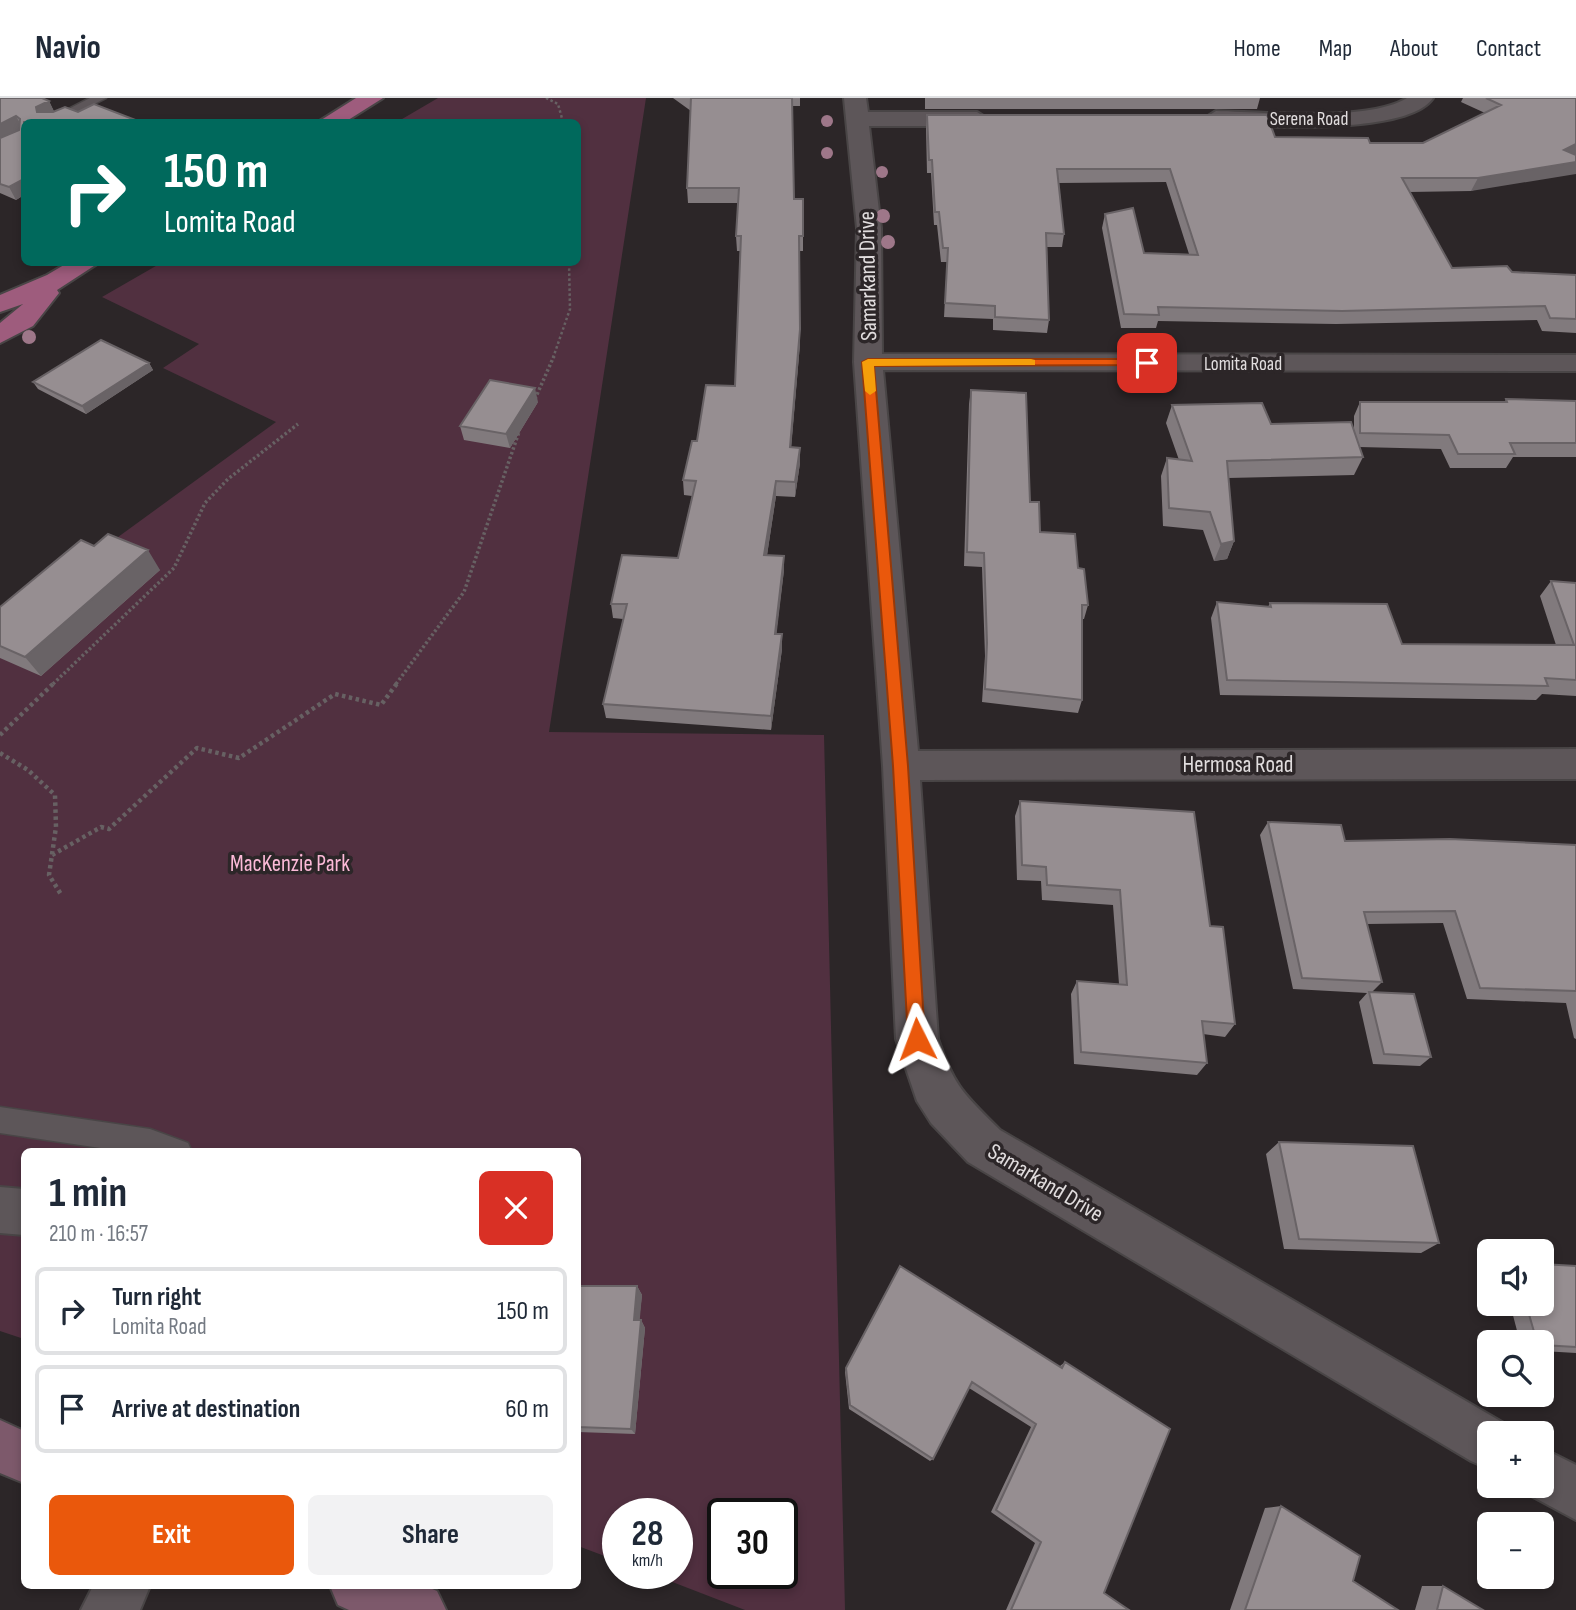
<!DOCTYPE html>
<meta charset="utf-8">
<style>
:root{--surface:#fff;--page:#f2f2f3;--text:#1f2937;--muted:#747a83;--line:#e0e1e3;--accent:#ea580c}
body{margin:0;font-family:"Sofia Sans Condensed",sans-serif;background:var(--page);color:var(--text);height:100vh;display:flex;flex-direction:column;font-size:26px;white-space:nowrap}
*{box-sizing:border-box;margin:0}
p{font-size:23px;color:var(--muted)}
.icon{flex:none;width:38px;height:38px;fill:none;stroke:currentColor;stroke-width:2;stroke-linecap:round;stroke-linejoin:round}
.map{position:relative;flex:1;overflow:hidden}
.drawer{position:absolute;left:21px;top:1050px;width:560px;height:441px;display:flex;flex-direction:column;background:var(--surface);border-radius:10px;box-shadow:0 4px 10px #0003}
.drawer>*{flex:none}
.guide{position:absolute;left:21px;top:21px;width:560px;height:147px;border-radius:10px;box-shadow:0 4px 10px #0003;background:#00695c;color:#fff;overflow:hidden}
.tools{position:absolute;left:1477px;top:1141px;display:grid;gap:14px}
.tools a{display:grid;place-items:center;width:77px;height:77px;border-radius:10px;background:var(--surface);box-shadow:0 4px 10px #0003;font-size:35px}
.speed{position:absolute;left:602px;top:1400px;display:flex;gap:14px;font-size:35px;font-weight:700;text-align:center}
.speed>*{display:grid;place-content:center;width:91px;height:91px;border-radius:50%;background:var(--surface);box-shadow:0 4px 10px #0003;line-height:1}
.speed small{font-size:18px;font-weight:400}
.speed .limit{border:4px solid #111;border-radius:10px;background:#fff;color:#111}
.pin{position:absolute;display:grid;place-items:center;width:60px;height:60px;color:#fff;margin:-30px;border-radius:14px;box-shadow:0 4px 10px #0006}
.me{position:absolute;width:77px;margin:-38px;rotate:357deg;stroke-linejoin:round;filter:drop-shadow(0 0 5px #0008)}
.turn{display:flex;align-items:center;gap:24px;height:147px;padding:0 28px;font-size:32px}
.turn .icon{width:91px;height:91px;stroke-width:2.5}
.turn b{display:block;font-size:49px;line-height:60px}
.round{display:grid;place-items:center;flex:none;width:74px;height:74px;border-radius:10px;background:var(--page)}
.head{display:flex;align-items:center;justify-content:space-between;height:119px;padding:0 28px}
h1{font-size:42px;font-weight:700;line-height:52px}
.cta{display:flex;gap:14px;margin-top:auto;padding:14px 28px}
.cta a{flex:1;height:80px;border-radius:10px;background:var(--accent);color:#fff;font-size:28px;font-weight:700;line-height:80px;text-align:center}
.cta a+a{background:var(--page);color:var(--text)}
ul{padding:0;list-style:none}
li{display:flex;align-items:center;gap:21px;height:88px;margin:0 14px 10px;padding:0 14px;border:4px solid var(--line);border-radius:10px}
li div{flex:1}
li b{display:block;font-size:26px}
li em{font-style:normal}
header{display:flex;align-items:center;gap:42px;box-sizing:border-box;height:98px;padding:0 35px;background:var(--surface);border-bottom:2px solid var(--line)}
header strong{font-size:33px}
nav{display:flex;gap:38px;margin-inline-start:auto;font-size:24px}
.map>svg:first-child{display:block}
.green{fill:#513040;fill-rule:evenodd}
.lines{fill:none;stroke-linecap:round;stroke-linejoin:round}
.service-casing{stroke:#494546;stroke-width:3}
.minor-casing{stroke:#494546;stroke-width:4}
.secondary-casing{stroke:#494546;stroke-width:4}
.primary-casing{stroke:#494546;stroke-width:4}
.path-far2{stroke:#676163;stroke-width:2.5;stroke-dasharray:2.5 2.5;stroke-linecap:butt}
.path-far1{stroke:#676163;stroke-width:3.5;stroke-dasharray:2.5 2.5;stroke-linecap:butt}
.path{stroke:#676163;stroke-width:4.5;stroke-dasharray:3.5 3.5;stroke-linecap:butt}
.service{fill:#5d5659;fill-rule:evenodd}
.minor{fill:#5d5659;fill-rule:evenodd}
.secondary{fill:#7d596b;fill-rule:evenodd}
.primary{fill:#9e5c7d;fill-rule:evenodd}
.tree{fill:#9e7789}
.wall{fill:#817a7d}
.shaded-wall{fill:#696366}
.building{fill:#968e91;stroke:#696366;stroke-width:2}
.route{fill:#ea580c;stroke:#983908;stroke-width:2}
.slow{fill:#f59e0b}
.labels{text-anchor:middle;stroke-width:7;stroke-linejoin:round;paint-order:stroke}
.far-street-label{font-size:19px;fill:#e1ddde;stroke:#2c2628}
.street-label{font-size:23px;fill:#e1ddde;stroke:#2c2628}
.park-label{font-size:23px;fill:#fcbad8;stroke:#2c2628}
</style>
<header>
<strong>Navio</strong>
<nav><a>Home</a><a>Map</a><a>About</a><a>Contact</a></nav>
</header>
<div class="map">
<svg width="1576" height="1512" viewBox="0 0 1576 1512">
<rect width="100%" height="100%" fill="#2c2628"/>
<path class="green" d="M438,0H646L549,634L824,637L845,1512H745L649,1475H677V1416H618V1463L578,1448V1054H24V1241L0,1233V525L276,324L163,270L199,246L102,199L161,165L578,164V24H397ZM723,1416H782V1475H723Z"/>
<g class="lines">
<defs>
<path id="service" d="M90,0H106L59,24H43Z
M0,1009L150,1031L188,1045L192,1054H127L0,1035Z"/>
<path id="minor" d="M844,0H866L868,14H977L988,21L977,28H869L881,130L882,256L1576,257V273L883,272L918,653L1576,651V681L920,682L938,941C954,989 965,997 1000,1032L1507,1327L1511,1335H1489V1371L1471,1363L968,1064L931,1025L917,1003L896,941L883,668L854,264L857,130Z
M1407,0H1433C1407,38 1261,28 1216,27L1205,20L1216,13C1262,14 1369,24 1407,0Z
M0,1089L24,1091V1137L0,1135Z
M1542,1350L1576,1367V1422L1524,1394L1521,1388H1542Z
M93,1488H150L140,1512H81Z"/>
<path id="secondary" d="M0,1322L24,1333V1385L0,1375Z
M330,1488H425L437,1493L446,1512H349L338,1507Z"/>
<path id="primary" d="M356,0H383L345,24H318Z
M69,164H100L57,192L59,195L33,228L0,245V225L23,206L0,214V197L47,177Z"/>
</defs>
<use href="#service" class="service-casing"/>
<use href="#minor" class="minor-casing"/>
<use href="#secondary" class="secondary-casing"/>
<use href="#primary" class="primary-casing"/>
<path class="path-far2" d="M546,0L558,6L563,24
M553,260L570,211L569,164"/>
<path class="path-far1" d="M535,301L554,258
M53,586L174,470L205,405L228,381L298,326
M396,586L464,494L519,334"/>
<path class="path" d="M0,637L55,584
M0,655L28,672L55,697L56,729L49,777L62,798
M52,757L101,729L109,731L197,650L239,660L335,596L381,607L398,584"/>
<use href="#service" class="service"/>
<use href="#minor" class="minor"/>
<use href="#secondary" class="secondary"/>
<use href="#primary" class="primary"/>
</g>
<g class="tree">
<circle cx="827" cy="23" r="6"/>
<circle cx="827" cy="55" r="6"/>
<circle cx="882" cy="74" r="6"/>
<circle cx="883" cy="118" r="7"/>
<circle cx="888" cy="144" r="7"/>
<circle cx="29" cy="239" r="7"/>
</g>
<path class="wall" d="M0,0L49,3L54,14H78L138,23L24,24V97L16,102L0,95Z
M673,0H800V8H792L794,101H803V153H799L800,246L791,349L800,365L795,399L776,398L767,457L784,458V472L776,536H782V551L771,632L606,620L603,606L623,521L613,520L611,506L678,460L692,398L684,397L683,382L697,343L735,288L740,153H737L736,138L738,105H688L687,90L691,13Z
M925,0H1260L1257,11H925Z
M1463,0H1576V56L1471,93L1409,94L1452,170L1576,177V235L1542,233L1537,222L1336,226L1158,223L1156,230H1121L1102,130L1105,116L1144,155L1189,156L1166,84L1059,85L1064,136L1062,149H1047L1049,222L1047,235L993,232V221L944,219L947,164H941L937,127H934L931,75H927L926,31L927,17L1370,45H1423L1485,15L1461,4Z
M149,265L153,272L86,316L38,291L33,284Z
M971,292L1030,404L1040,434L1078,470L1088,507L1084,521H1082V602L1078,615L982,604L985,558L982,469L964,468L969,306Z
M1506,301L1576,303V359H1513L1506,370H1450L1441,351L1359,349L1363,359L1354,377L1228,380L1234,443L1227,461L1214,463L1203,432L1163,428L1161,378L1167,360L1179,362L1166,325L1172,307L1271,326L1354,331V318L1360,304H1505Z
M538,304L510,350L464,342L460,328Z
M94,448L160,472L41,578L0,560V509Z
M1551,483L1576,485V598L1542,596L1536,602L1220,597L1211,520L1217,504L1268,509L1270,505L1402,546L1556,547L1540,498Z
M1020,703L1210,828L1235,926L1225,939L1203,936L1207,965L1197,977L1074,966L1071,896L1077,883L1119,886L1113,807L1042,802L1041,783L1017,782L1015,718Z
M1268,724L1345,743L1576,747V941L1574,940L1566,905L1467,901L1443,825L1367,826L1382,884L1372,894L1431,959L1420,968L1373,966L1359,904L1367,895L1293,891L1260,737Z
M1279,1044L1439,1145L1421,1155L1284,1151L1266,1056Z
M1576,1168V1255L1542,1253V1244H1520L1510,1206H1542Z
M578,1188H637L642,1197L639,1222H641L645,1230L635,1336L578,1334Z
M1065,1264L1104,1495L1129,1512H1006L1035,1445L991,1414L1031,1329L969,1290L933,1361L930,1363L849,1311L845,1274L846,1270L1060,1268Z
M1281,1408L1353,1483L1398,1512H1230L1265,1410Z
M1422,1488H1443L1483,1512H1415Z"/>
<path class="shaded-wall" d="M49,3L55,15L37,14L36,9Z
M16,18L23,31L0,41V26Z
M1576,46V56L1557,65L1564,52Z
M1576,64V76L1471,93L1478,80Z
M24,81V97L16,102L9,89Z
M800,231V246L790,364V349Z
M149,265L153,272L86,316L82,308Z
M535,290L538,304L510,350L506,336Z
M800,350V365L795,399V384Z
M776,383V398L765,471L764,457Z
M1234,443L1227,461L1214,463L1221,446Z
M148,452L160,472L41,578L25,559Z
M784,458V472L775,550V536Z
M782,536V551L771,632V618Z
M637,1188L642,1197L639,1230L634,1222Z
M641,1222L645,1230L635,1336L631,1331Z"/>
<path class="building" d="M0,0H42L49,3L36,9L37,14H53L65,9L78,14L94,6L138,23L135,24H24V81L9,89L0,86V40L19,32L20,21L16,18L0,26Z
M691,0H792L794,101H803V138H799L800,231L790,349L800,350L795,384L776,383L764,457L784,458L775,536H782L771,618L603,606L627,506H611L622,457L678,460L696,383L683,382L692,343H697L706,287L735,288L741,138H736L739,90H687Z
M1486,0H1576V46L1564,52L1576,57V64L1478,80H1402L1452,170L1507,168L1512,174L1576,177V221L1550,220L1545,208L1342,213L1158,209L1159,217L1124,216L1105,116L1133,110L1144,155L1198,157L1170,71H1057L1064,136L1046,135L1049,222L995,219V208L945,205L948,150H943L939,114H935L932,62H929L927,17H1267L1275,39L1368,40L1370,45H1423L1501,7Z
M101,242L149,265L82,308L33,284Z
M490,282L535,290L506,336L460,328Z
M971,292L1026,295L1030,404H1039L1040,434L1075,436L1078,470L1084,471L1088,507H1082V602L985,591L987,545L984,455L967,454Z
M1506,301L1576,303V345H1510L1515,356H1458L1449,337L1360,335V304H1507Z
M1262,305L1271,326L1351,324L1363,359L1227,363L1234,443L1221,446L1210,414L1169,410L1167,360L1192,363L1172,307Z
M108,436L148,452L25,559L0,548V509L81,442L94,448Z
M1551,483L1576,485V582L1545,580L1548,588L1227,582L1217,504L1271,509L1270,505L1387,506L1402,546L1574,547Z
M1020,703L1194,714L1210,828L1223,829L1235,926L1202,923L1207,965L1081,954L1077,883L1127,887L1120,792L1047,787L1046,769L1022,767Z
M1268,724L1341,727L1345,743L1450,741L1576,747V893L1480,890L1455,813L1364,814L1382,884L1302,880Z
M1369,894L1414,896L1431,959L1384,956Z
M1279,1044L1413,1048L1439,1145L1299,1141Z
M1542,1166L1576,1168V1249L1542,1247V1244H1537L1526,1206H1542Z
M900,1168L1062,1270L1065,1264L1170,1331L1104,1495L1129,1512H1011L1041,1444L996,1412L1036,1326L972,1284L933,1361L850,1307L846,1270Z
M578,1188H637L634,1222H641L631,1331L578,1329Z
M1281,1408L1360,1458L1353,1483L1398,1512H1245Z
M1443,1488L1483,1512H1437Z"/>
<path class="route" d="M1147,261L1153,265L1151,267L874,268L908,668L925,941L923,947L917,949L910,947L908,941L893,668L862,264L868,261Z"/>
<path class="slow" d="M1031,261L1035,262V267L874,268L876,293L870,297L865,293L862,264L868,261Z"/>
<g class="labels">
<g class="far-street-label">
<text x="1309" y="27">Serena Road</text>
<text x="1243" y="272">Lomita Road</text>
</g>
<g class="street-label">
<text transform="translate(867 178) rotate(-91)" y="8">Samarkand Drive</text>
<text x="1238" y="674">Hermosa Road</text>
<text transform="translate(1046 1084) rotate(31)" y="8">Samarkand Drive</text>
</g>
<g class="park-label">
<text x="290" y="773">MacKenzie Park</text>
</g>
</g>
</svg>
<div class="tools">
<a><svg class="icon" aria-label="sound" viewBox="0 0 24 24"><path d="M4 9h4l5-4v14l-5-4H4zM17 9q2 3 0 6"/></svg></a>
<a><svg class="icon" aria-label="search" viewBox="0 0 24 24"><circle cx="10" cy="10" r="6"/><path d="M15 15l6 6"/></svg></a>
<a>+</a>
<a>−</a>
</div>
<div class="speed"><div>28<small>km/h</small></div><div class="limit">30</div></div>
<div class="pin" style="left:1147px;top:265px;background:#d93025"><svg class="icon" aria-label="arrive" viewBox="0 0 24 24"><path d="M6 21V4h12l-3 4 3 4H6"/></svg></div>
<svg class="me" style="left:917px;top:941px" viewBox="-20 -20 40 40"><path d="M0-17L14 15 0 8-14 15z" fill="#ea580c" stroke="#fff" stroke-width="4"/></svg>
<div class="guide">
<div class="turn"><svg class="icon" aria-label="right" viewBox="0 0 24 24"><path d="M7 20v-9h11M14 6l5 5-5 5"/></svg><div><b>150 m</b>Lomita Road</div></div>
</div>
<section class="drawer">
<div class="head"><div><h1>1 min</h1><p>210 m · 16:57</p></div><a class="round" style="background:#d93025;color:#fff"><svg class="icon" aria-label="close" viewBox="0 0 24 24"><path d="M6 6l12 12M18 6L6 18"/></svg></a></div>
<ul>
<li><svg class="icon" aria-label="right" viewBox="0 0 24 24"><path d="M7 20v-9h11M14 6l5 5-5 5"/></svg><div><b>Turn right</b><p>Lomita Road</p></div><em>150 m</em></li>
<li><svg class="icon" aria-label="arrive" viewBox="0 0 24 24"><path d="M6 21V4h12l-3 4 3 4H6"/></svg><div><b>Arrive at destination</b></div><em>60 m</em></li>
</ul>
<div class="cta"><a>Exit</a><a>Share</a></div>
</section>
</div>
